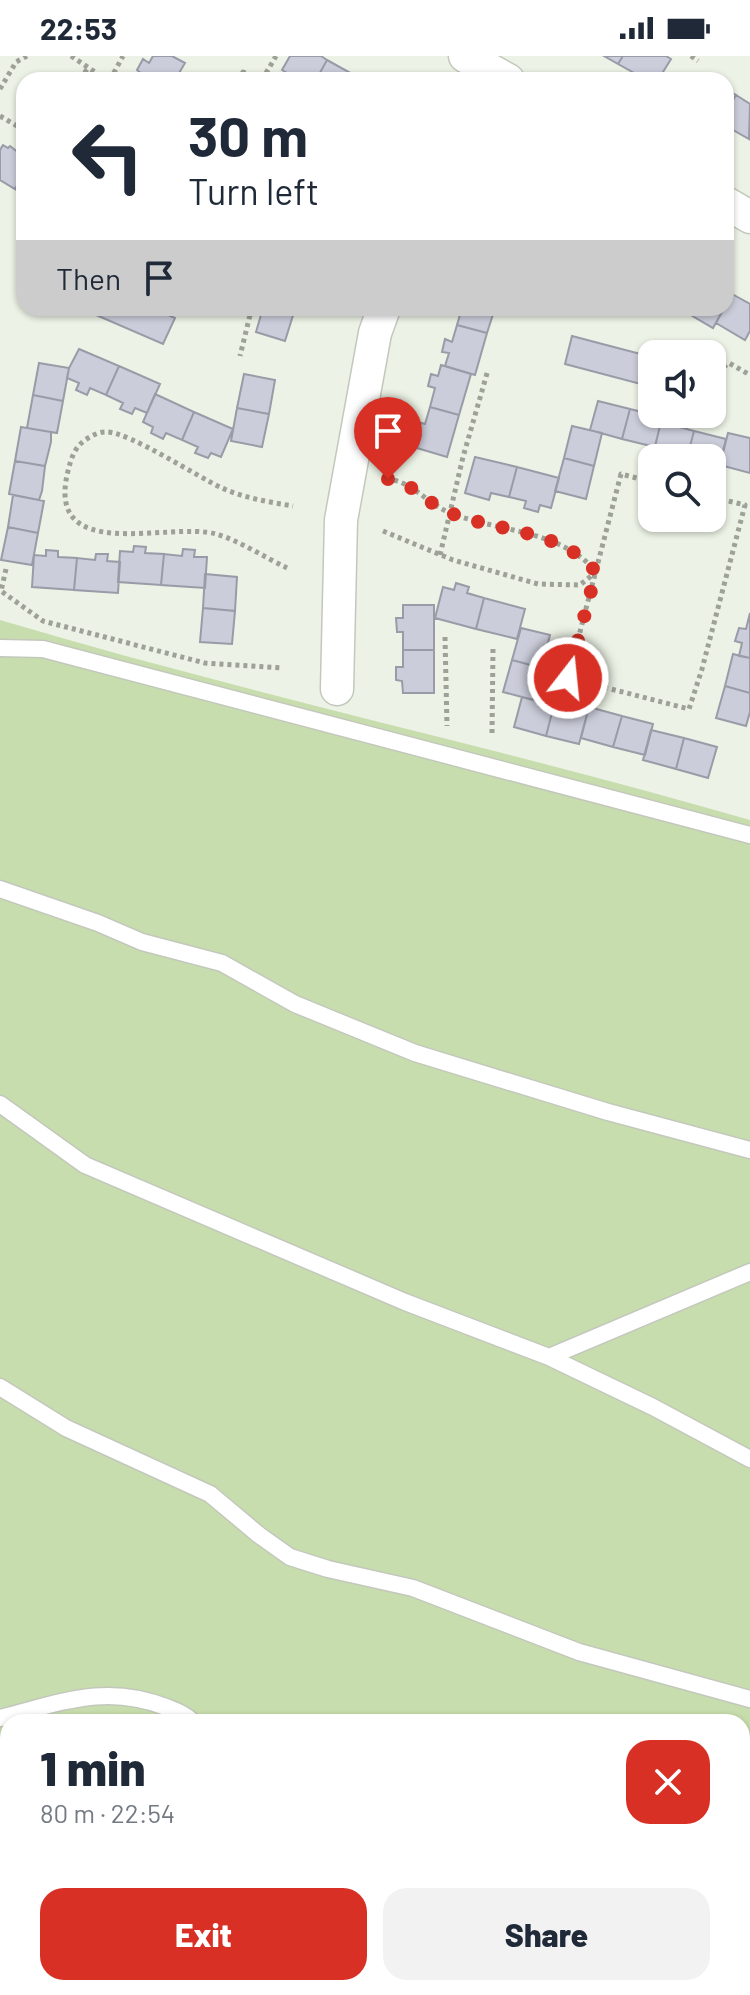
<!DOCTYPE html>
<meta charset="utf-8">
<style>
:root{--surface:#fff;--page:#f2f2f3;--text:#1f2937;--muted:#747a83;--accent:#d93025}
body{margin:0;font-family:Barlow,sans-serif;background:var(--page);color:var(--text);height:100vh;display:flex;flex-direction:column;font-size:30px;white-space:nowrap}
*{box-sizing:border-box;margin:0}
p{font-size:26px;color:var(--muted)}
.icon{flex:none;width:44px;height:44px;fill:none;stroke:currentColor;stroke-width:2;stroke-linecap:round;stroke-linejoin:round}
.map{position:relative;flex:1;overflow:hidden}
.panel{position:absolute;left:0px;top:1658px;width:750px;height:282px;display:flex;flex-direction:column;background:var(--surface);border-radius:24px 24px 0 0;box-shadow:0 2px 6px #0004}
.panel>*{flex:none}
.guide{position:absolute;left:16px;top:16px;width:718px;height:244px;border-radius:24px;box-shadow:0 2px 6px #0004;background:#fff;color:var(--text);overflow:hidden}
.fabs{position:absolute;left:638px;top:284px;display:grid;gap:16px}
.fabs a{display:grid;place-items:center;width:88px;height:88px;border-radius:16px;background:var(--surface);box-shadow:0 2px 6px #0004;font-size:40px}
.pin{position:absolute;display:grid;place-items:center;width:68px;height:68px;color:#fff;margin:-82px -34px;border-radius:50% 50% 50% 0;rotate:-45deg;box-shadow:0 0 8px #0007}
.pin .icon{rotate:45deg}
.me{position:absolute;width:88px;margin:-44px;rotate:16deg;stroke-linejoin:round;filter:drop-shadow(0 0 6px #0008)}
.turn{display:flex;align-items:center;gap:28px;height:168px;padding:0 40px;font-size:36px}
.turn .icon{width:104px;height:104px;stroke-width:2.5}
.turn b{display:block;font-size:56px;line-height:68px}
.then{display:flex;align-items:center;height:76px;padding:0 40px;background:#0003;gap:16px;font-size:30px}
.round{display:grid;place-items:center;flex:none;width:84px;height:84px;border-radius:24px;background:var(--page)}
.head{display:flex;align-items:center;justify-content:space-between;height:136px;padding:0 40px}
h1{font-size:48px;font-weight:800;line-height:60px}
.cta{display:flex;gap:16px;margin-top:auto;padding:16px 40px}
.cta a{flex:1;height:92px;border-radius:24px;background:var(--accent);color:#fff;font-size:32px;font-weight:800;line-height:92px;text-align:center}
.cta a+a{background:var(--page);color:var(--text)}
.status{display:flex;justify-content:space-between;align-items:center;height:56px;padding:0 40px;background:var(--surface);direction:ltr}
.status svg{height:22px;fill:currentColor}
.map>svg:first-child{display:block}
.green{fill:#c8ddad;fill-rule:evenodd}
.building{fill:#cbcdda;stroke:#999ba7;stroke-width:2}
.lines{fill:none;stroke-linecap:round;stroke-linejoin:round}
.lane-casing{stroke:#c3c8bc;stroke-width:19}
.street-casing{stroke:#c3c8bc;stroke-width:35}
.path{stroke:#9da197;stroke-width:5;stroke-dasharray:4 4;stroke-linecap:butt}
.lane{stroke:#fff;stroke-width:16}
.street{stroke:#fff;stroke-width:32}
.route{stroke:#d93025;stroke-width:14;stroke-dasharray:0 25.2}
</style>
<div class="status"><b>22:53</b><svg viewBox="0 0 49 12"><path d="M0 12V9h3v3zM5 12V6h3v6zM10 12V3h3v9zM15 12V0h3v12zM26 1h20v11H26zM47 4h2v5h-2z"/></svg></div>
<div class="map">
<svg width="750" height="1939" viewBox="0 0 750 1939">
<rect width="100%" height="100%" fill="#ecf2e5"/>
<path class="green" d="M0,564C248,638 502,692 750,764V1939H0ZM8,1666H742V1932H8Z"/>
<path class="building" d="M153,0H172L185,7L175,24H139L142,18L137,14L143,3L149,7Z
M290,0H321L327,4L316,24H299L282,14Z
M604,0H623L618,8Z
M623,0H666L671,3L658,24H633L631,23L634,17L618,8Z
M327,4L356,20L353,24H316Z
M726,34L736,39L726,56Z
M736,39L750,48L749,83L726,70V56Z
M3,89L8,92L10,90L24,101V117L15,133L0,124V94Z
M24,117V138L15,133Z
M732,238L750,248V275L745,284L716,267Z
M80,252H153L175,262L163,288Z
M263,252L295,253L285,285L256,276Z
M462,252H495L487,277L457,269Z
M685,252H724L713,272L684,255Z
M457,269L487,277L475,319L445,310L449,297L442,296L445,283L452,286Z
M572,280L652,301V331L565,308Z
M79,293L119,310L106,339L90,332L87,339L76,334L79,327L67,322L69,312Z
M39,307L69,312L63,345L33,339Z
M441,309L471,318L459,359L430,351L435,332L428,330L431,318L438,320Z
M119,310L160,328L147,357L135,352L132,358L120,353L123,347L106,339Z
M244,318L275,324L269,358L237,352Z
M155,338L194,356L182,384L166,377L163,383L151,377L153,371L143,366Z
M33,339L63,345L57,377L27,372Z
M598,345L630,353L622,383L590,374Z
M430,351L459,359L447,401L417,392L421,379L415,377L418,366L425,368Z
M237,352L269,358L262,391L231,385Z
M630,353L662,361L655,391L622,383Z
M194,356L233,373L221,401L211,397L208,402L195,397L198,391L182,384Z
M661,366L694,375L687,402H670L653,398Z
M572,370L602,377L594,410L564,402Z
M21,371L51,376V386L45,410L15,405Z
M694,375L726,383L718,414L712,413V402H687Z
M728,377L750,382V417L720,409Z
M475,401L517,411L509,441L491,437L489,444L465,437Z
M564,402L594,410L586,443L555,435Z
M15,405L45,410L42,435L39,444L9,438Z
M517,411L559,422L551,452L540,449L538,456L524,452L526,445L509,441Z
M13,439L44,445L38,477L8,471Z
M8,471L38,477L32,509L1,504Z
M134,490L146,491L145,497L164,498L161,529L118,526L120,495L133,496Z
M183,493L195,494L194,501H207L205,532L161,529L164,498L182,500Z
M46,494L58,495V501L77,502L74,534L32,531L34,499L46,500Z
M96,498H108L107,505L120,506L118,537L74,534L77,502L95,504Z
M205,518L237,521L235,555L203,552Z
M456,527L469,531L467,537L484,542L476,573L435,562L443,531L454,534Z
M484,542L525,553L517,583L476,573Z
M403,549H434V594H403V576H397L396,562H403Z
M203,552L235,555L232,588L200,586Z
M750,557V602L739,600L742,587L735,585L739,572L746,573Z
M521,572L550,579L542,612L512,604Z
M403,594H434V637H403L402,625L396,624V611H403Z
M733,598L750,602V637L725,630Z
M512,604L542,612L533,644L503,636Z
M725,630L750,637V656L746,670L716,662Z
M522,641L554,649L546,680L514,671Z
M554,649L587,658L579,688L546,680Z
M589,651L622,660L613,691L581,682Z
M622,660L653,668L645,699L613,691Z
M651,674L684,682L676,713L643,704Z
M684,682L717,691L708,722L676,713Z"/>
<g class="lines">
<defs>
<path id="lane" d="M0,592L43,593L750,779
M0,833L98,867L142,886L222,907L295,948L415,997L608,1056L750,1094
M0,1048L85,1109L405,1246L549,1301L750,1216
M549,1301L653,1351L750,1403
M0,1331L66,1372L210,1438L259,1479L290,1501L328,1513L413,1532L579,1596L750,1643
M0,1662C60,1647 105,1627 166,1651C176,1655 185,1658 193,1666
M0,1709L8,1725
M388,1932L393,1939
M76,1939V1932"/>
<path id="street" d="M465,0L508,24
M726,147L750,161
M337,633L341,464L375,277L384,252"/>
</defs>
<use href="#lane" class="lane-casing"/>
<use href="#street" class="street-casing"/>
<path class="path" d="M71,0L107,24
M691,0L698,5
M81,24L88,11
M110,24L123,0
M238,24L243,16L261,24
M262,24L276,0
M0,33L16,6L27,0
M0,60L24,74
M236,252L250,259L240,300
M717,316L729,307L750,319
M652,426L621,418L568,622L689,653L702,613L745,449L712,441
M383,475L453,504L538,528L580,529L596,516C562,474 500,476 453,458C429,450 414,426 388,423
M440,499L463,401L488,314
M287,512C266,502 238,484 216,478C169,465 44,510 68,415C71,403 74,392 85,384C91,380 100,375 107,376C131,377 196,420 222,432C244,442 269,446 293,450
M6,513L1,535L43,565L205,607L282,612
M445,581L447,670
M492,677L493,593"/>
<use href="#lane" class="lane"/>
<use href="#street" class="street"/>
</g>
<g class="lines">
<path class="route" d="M388,423C414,426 428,450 453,458C500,476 562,474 596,516L568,622"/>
</g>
</svg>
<div class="fabs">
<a><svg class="icon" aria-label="sound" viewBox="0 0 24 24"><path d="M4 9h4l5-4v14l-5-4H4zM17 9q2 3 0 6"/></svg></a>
<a><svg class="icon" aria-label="search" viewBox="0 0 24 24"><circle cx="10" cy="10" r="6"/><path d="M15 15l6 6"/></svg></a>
</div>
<div class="pin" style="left:388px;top:423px;background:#d93025"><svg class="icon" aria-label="arrive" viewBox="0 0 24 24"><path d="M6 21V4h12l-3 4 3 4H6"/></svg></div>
<svg class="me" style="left:568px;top:622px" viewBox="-20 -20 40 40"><circle r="17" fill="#d93025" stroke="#fff" stroke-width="3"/><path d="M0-11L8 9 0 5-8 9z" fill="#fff"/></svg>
<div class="guide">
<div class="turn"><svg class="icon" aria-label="left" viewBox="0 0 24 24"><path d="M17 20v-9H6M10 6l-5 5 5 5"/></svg><div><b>30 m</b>Turn left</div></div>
<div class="then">Then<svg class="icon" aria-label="arrive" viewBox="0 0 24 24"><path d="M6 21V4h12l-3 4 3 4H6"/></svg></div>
</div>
<section class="panel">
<div class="head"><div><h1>1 min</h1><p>80 m · 22:54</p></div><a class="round" style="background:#d93025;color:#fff"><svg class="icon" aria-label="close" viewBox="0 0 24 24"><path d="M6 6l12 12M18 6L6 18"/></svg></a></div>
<div class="cta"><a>Exit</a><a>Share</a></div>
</section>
</div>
